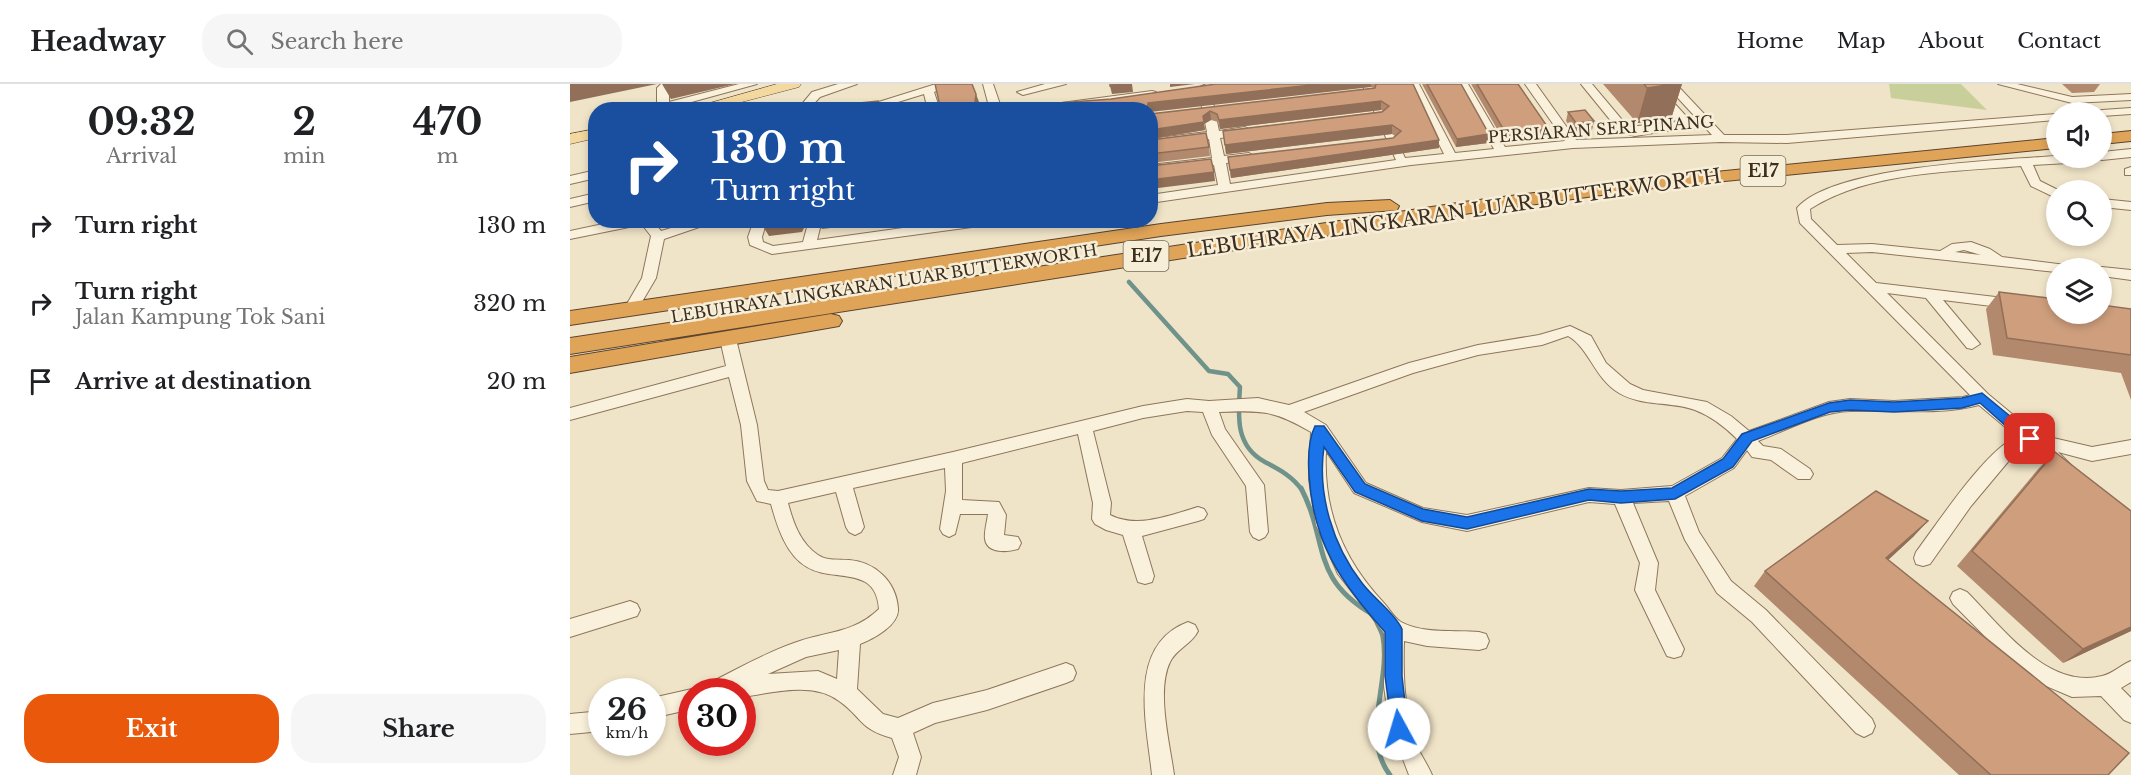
<!DOCTYPE html>
<style>
:root{--surface:#fff;--page:#f6f6f6;--text:#202124;--muted:#757577;--line:#e0e0e0;--accent:#ea580c}
body{margin:0;font-family:"Libre Baskerville",serif;background:var(--page);color:var(--text);height:100vh;display:flex;flex-direction:column;font-size:22px;white-space:nowrap}
*{box-sizing:border-box;margin:0}
p{font-size:20px;color:var(--muted)}
.icon{flex:none;width:33px;height:33px;fill:none;stroke:currentColor;stroke-width:2;stroke-linecap:round;stroke-linejoin:round}
.map{position:relative;flex:1;overflow:hidden}
.details{display:flex;flex-direction:column;background:var(--surface);width:570px}
.details>*{flex:none}
.guide{position:absolute;left:18px;top:18px;width:570px;height:126px;border-radius:24px;box-shadow:0 3px 9px #0003;background:#1a4fa0;color:#fff;overflow:hidden}
.fabs{position:absolute;left:1476px;top:18px;display:grid;gap:12px}
.fabs a{display:grid;place-items:center;width:66px;height:66px;border-radius:50%;background:var(--surface);box-shadow:0 3px 9px #0003;font-size:30px}
.speed{position:absolute;left:18px;top:594px;display:flex;gap:12px;font-size:30px;font-weight:700;text-align:center}
.speed>*{display:grid;place-content:center;width:78px;height:78px;border-radius:50%;background:var(--surface);box-shadow:0 3px 9px #0003;line-height:1}
.speed small{font-size:15px;font-weight:400}
.speed .limit{border:9px solid #d22;background:#fff;color:#111}
.pin{position:absolute;display:grid;place-items:center;width:51px;height:51px;color:#fff;margin:-26px;border-radius:12px;box-shadow:0 3px 9px #0006}
.me{position:absolute;width:66px;margin:-33px;rotate:354deg;stroke-linejoin:round;filter:drop-shadow(0 0 4px #0008)}
.turn{display:flex;align-items:center;gap:21px;height:126px;padding:0 24px;font-size:27px}
.turn .icon{width:78px;height:78px;stroke-width:2.5}
.turn b{display:block;font-size:42px;line-height:51px}
.eta{display:flex;justify-content:space-evenly;align-items:center;height:102px;text-align:center}
.eta b{font-size:36px;font-weight:700;line-height:42px}
.primary-button{display:flex;gap:12px;margin-top:auto;padding:12px 24px}
.primary-button a{flex:1;height:69px;border-radius:24px;background:var(--accent);color:#fff;font-size:24px;font-weight:700;line-height:69px;text-align:center}
.primary-button a+a{background:var(--page);color:var(--text)}
ul{padding:0;list-style:none}
li{display:flex;align-items:center;gap:18px;height:78px;padding:0 24px}
li div{flex:1}
li b{display:block;font-size:22px}
li em{font-style:normal}
header{display:flex;align-items:center;gap:36px;box-sizing:border-box;height:84px;padding:0 30px;background:var(--surface);border-bottom:2px solid var(--line)}
header strong{font-size:28px}
nav{display:flex;gap:33px;margin-inline-start:auto;font-size:21px}
.search{width:420px;height:54px;background:var(--page);display:flex;align-items:center;gap:15px;box-sizing:border-box;padding:0 21px;border-radius:24px;color:var(--muted);font-size:22px}
main{display:flex;flex:1;min-height:0}
.map>svg:first-child{display:block}
.green{fill:#c9cf9b}
.lines{fill:none;stroke-linecap:round;stroke-linejoin:round}
.stream-far1{stroke:#6f938a;stroke-width:4.5}
.stream{stroke:#6f938a;stroke-width:5}
.minor-casing{stroke:#8d765c;stroke-width:2}
.major-casing{stroke:#5b4430;stroke-width:1}
.highway-casing{stroke:#5b4430;stroke-width:2}
.minor{fill:#faf1dc;fill-rule:evenodd}
.major{fill:#f3d9a0;fill-rule:evenodd}
.highway{fill:#e0a458;fill-rule:evenodd}
.wall{fill:#b2896c}
.shaded-wall{fill:#916f58}
.building{fill:#cf9f7d;stroke:#916f58;stroke-width:1.5}
.route{fill:#1a73e8;stroke:#114b97;stroke-width:1.5}
.labels{text-anchor:middle;stroke-width:5;stroke-linejoin:round;paint-order:stroke}
.far-street-label{font-size:16px;fill:#3d2e20;stroke:#f7eed8}
.shield{fill:#f7eed8;stroke:#756857;stroke-width:1.5}
.shield-label{font-size:18px;font-weight:bold;fill:#3d2e20}
.street-label{font-size:20px;fill:#3d2e20;stroke:#f7eed8}
</style>
<header>
<strong>Headway</strong>
<div class="search"><svg class="icon" aria-label="search" viewBox="0 0 24 24"><circle cx="10" cy="10" r="6"/><path d="M15 15l6 6"/></svg>Search here</div>
<nav><a>Home</a><a>Map</a><a>About</a><a>Contact</a></nav>
</header>
<main>
<section class="details">
<div class="eta">
<div><b>09:32</b><p>Arrival</p></div>
<div><b>2</b><p>min</p></div>
<div><b>470</b><p>m</p></div>
</div>
<ul>
<li><svg class="icon" aria-label="right" viewBox="0 0 24 24"><path d="M7 20v-9h11M14 6l5 5-5 5"/></svg><div><b>Turn right</b></div><em>130 m</em></li>
<li><svg class="icon" aria-label="right" viewBox="0 0 24 24"><path d="M7 20v-9h11M14 6l5 5-5 5"/></svg><div><b>Turn right</b><p>Jalan Kampung Tok Sani</p></div><em>320 m</em></li>
<li><svg class="icon" aria-label="arrive" viewBox="0 0 24 24"><path d="M6 21V4h12l-3 4 3 4H6"/></svg><div><b>Arrive at destination</b></div><em>20 m</em></li>
</ul>
<div class="primary-button"><a>Exit</a><a>Share</a></div>
</section>
<div class="map">
<svg width="1561" height="691" viewBox="0 0 1561 691">
<rect width="100%" height="100%" fill="#f0e4c8"/>
<path class="green" d="M1319,0H1391L1417,26L1321,14Z"/>
<g class="lines">
<path class="stream-far1" d="M559,198L639,287L658,290L670,303C668,332 665,362 695,378C710,386 722,392 732,406"/>
<path class="stream" d="M731,404C759,458 740,494 802,530
M806,536C808,542 812,547 813,553C821,598 790,652 820,691"/>
<defs>
<path id="minor" d="M91,0H102L99,5V18L169,0H187L96,25L87,21V4Z
M268,0H287L250,13L238,26H227L242,8Z
M366,0H383L364,8L370,26H358L354,10L302,26H283Z
M413,0H423L432,26H420Z
M475,0H496L453,11L447,8Z
M792,0H802L835,74L874,70L839,0H849L885,69L924,65L888,0H898L935,63L995,57L955,0H966L1006,56L1142,51L1095,0H1106L1154,51H1217L1486,30V36L1217,59L1151,58L1003,64L841,81L580,119V111L648,101L644,81L580,89V81L642,74L639,55L580,63V55L637,48L628,4L634,1L640,4L649,47L675,43L681,47L675,51L650,54L654,72L679,69L685,73L679,77L656,79L660,100L826,76Z
M1011,0H1022L1058,43L1107,38L1076,0H1087L1115,31L1120,41L1114,44L1065,52L1050,48Z
M1428,0H1447L1502,13L1561,10V16L1502,19Z
M582,7L586,8V12L490,26H456L461,23Z
M1561,24V30L1532,32V28H1527L1532,26Z
M1561,65V73L1532,76L1527,74H1532V68Z
M1486,72L1521,74L1515,78L1463,81L1470,97L1488,106L1486,114L1461,102L1451,82C1383,88 1299,87 1240,125L1241,135L1267,161L1302,160L1370,167L1382,160L1401,158L1420,165L1432,173L1496,181L1498,184H1486V188L1302,168L1276,169L1306,199L1486,220V230L1373,216L1410,260L1402,265L1397,264L1356,214L1317,209L1418,310L1466,350L1522,363L1561,356V370L1522,377L1488,368L1506,386L1503,391H1491L1458,362L1447,367L1401,422L1360,480L1353,482L1346,480L1344,474L1346,468C1367,440 1417,364 1447,353L1409,321C1367,332 1324,325 1280,327C1249,328 1217,346 1188,357L1193,362L1211,365L1240,385L1243,390L1240,395H1228L1201,376L1182,373L1177,366L1164,384L1115,412L1129,448L1161,497L1196,526L1302,635L1305,642L1302,649L1294,653L1286,649L1182,538L1147,509L1115,456L1099,417L1063,419L1088,479L1085,506L1114,565L1111,572L1104,574L1097,572L1065,506L1070,479L1045,420L1019,418L897,447L852,438L784,409L756,367C753,427 773,475 813,518C819,524 824,534 831,538C853,550 886,546 909,548L916,550L919,557L916,564L909,566L857,562L834,557C833,591 834,625 845,657C849,669 857,679 862,691H839L819,639L814,602V549L768,490L746,441L739,395L741,348C704,326 691,326 649,328L655,345L694,401L698,448L695,453L689,456L683,453L680,448L676,402L642,351L633,328L617,327L573,334L523,347L541,419L540,431C567,445 601,431 628,423L634,425L637,430L634,435L628,437L572,452L584,492L582,498L575,500L568,498L566,492L553,451L536,446L525,440L522,435L523,419L508,350L392,379V416L429,418L436,431L434,451L448,453L451,459L448,465C438,468 417,470 415,455C414,448 417,438 418,430H390L385,450L379,453L373,450L370,445L376,407L375,384L283,404L294,443L291,448L285,451L279,448L276,443L266,408L218,419C223,438 230,459 248,471C257,477 268,475 279,476C305,478 326,497 328,524C330,541 303,555 290,560L287,605L313,630L328,634L363,619L417,606L496,579L503,582L506,589L503,596L496,599L417,626L365,639L343,649L351,673L346,691H323L329,673L322,654C289,645 293,634 269,617C243,597 202,609 172,613V608H133L136,601C165,586 193,570 224,559C256,547 283,550 309,525C306,480 263,499 237,483C216,471 207,442 201,420L187,417L177,397L171,341L159,293L0,336V324L156,282L150,255L158,250L166,255L187,341L194,397L198,406L208,407L383,368L573,322L617,315L639,317L688,314L719,321L839,279L908,261L969,251L1000,242L1021,252L1036,279L1060,300L1073,306L1137,318L1161,332L1179,347L1259,318L1280,315L1324,317L1393,313L1400,311L1230,139L1227,124C1263,82 1430,76 1486,72ZM1394,166L1411,171L1385,168ZM998,252C1020,265 1024,294 1049,309C1073,323 1101,317 1125,326C1141,332 1155,343 1167,355L1152,374L1102,402L1051,406L1019,404L897,431L853,424L796,399L756,341L734,328L843,289L908,271L972,261ZM269,566L267,595L248,587L198,590L236,573Z
M1561,83V91H1555V85Z
M26,86V94L0,100V92Z
M26,109V117L0,123V115Z
M1532,115L1561,118V126L1532,123Z
M52,136H82L91,147L128,136H150L94,155L86,194L66,228L61,230L54,225L72,194L81,152L74,143L69,141L0,155V147Z
M184,136H197L192,153L193,158L203,162L233,158L239,136H252L247,156L390,136H430L424,140L202,170L180,161L178,153Z
M1532,183L1561,186V196L1532,192V184H1528Z
M1390,505L1397,508C1431,542 1477,606 1532,592C1542,590 1551,581 1561,577V598L1551,604L1561,614V639L1554,636L1531,612L1502,613L1455,593L1383,520L1380,514L1383,508Z
M60,517L67,520L70,526L67,532L0,553V535Z
M618,538L625,541L628,547C622,560 606,565 600,578C586,607 600,660 604,691H582C577,641 556,561 618,538Z
M122,605L128,608H122V625L82,634V614Z
M32,627V647L0,650V630Z"/>
<path id="major" d="M207,0H231L229,3L141,26H115Z
M26,45V54L0,60V50Z"/>
<path id="highway" d="M1561,47V57L1532,60V50Z
M1486,54V64L1075,105L901,129L0,270V254L901,117L1075,95Z
M820,116L829,122L827,126L757,131L591,152L0,241V227L591,140L757,119Z
M261,230L269,232L272,237L269,242L0,289V273Z"/>
</defs>
<use href="#minor" class="minor-casing"/>
<use href="#major" class="major-casing"/>
<use href="#highway" class="highway-casing"/>
<use href="#minor" class="minor"/>
<use href="#major" class="major"/>
<use href="#highway" class="highway"/>
</g>
<path class="wall" d="M646,0H843L869,56V64L661,94L658,73L823,54L825,52L822,50L656,70L653,47L813,27L811,26L650,45L648,38L641,36L634,40L635,46L580,55V30L805,4L801,3L541,15Z
M852,0H891L918,59L886,63Z
M901,0H948L979,45L977,54L934,57Z
M1033,0H1112L1101,35L1067,39Z
M1492,0H1530L1524,8L1502,9Z
M998,28L1022,46L1004,48L996,37Z
M580,56L639,63L640,72L580,79Z
M1429,208L1561,225V316L1551,289L1423,271L1416,225Z
M1485,368L1561,427V547L1493,579L1387,482L1469,384Z
M1344,452L1318,476L1538,691H1389L1184,502L1195,487Z"/>
<path class="shaded-wall" d="M0,0H87L0,18Z
M92,0H165L101,15Z
M557,0H562L563,8L542,10L540,2Z
M600,0H625L600,3Z
M751,0H801V3L580,28V26H577L578,19Z
M1103,0H1112L1101,35L1067,39L1077,4Z
M406,10L412,26H404Z
M308,17L312,26H305Z
M811,17V26L650,45L649,36Z
M640,27L641,36L634,40L635,46L580,55V46Z
M1024,37L1022,46L1004,48L1006,39Z
M822,41V50L656,70L655,61Z
M919,50L918,59L886,63L887,55Z
M869,56V64L661,94L660,86Z
M644,88L645,97L580,105V96Z
M189,136H238L232,148L199,152Z
M247,136H288L286,141L252,145Z
M1358,437L1344,452L1303,490L1316,474Z
M1561,543V547L1493,579L1513,565Z"/>
<path class="building" d="M365,0H402L406,10L404,26H340L370,22Z
M540,0H557L540,2Z
M646,0H751L578,19L577,26H476V20L541,15Z
M806,0H843L869,56L660,86L658,73L823,54L831,47L822,41L655,61L653,47L812,28L819,22L811,17L649,36L647,30L640,27L633,32L634,38L580,46V30L805,4Z
M857,0H891L919,50L887,55Z
M907,0H948L979,45L935,48Z
M1074,0H1103L1077,4Z
M308,17L305,26H231V25Z
M1015,26L1024,37L1006,39L998,28Z
M636,49L639,63L580,70V56Z
M641,75L644,88L580,96V82Z
M1429,208L1486,215V230H1532V221L1561,225V271L1437,254Z
M1485,368L1561,427V543L1513,565L1402,467Z
M1306,407L1358,437L1316,474L1559,669L1538,691H1421L1195,487Z"/>
<path class="route" d="M1412,309L1464,352V359H1455L1410,319L1392,324L1324,328L1280,326L1260,328L1182,357L1163,383L1105,415L1051,419L1019,416L897,445L852,437L785,408L754,363C747,410 763,462 792,499C804,515 824,528 832,545V592L838,645L835,651L829,653L823,651L815,592V548C771,499 743,459 739,391C738,376 738,356 745,342H754L795,400L853,425L897,433L1019,405L1051,407L1102,404L1153,375L1172,350L1259,319L1280,316L1324,318L1392,314Z"/>
<g class="labels">
<g class="far-street-label">
<text transform="translate(1031 45) rotate(-4)" y="6">PERSIARAN SERI PINANG</text>
<text transform="translate(314 199) rotate(-9)" y="6">LEBUHRAYA LINGKARAN LUAR BUTTERWORTH</text>
</g>
<g class="shield">
<rect x="1170.5" y="72" width="45" height="30" rx="4.5"/>
<rect x="553.5" y="157" width="45" height="30" rx="4.5"/>
</g>
<g class="shield-label">
<text x="1193" y="93">E17</text>
<text x="576" y="178">E17</text>
</g>
<g class="street-label">
<text transform="translate(884 129) rotate(-8)" y="7">LEBUHRAYA LINGKARAN LUAR BUTTERWORTH</text>
</g>
</g>
</svg>
<div class="fabs">
<a><svg class="icon" aria-label="sound" viewBox="0 0 24 24"><path d="M4 9h4l5-4v14l-5-4H4zM17 9q2 3 0 6"/></svg></a>
<a><svg class="icon" aria-label="search" viewBox="0 0 24 24"><circle cx="10" cy="10" r="6"/><path d="M15 15l6 6"/></svg></a>
<a><svg class="icon" aria-label="layers" viewBox="0 0 24 24"><path d="M12 4l9 5-9 5-9-5zM3 14l9 5 9-5"/></svg></a>
</div>
<div class="speed"><div>26<small>km/h</small></div><div class="limit">30</div></div>
<div class="pin" style="left:1460px;top:355px;background:#d93025"><svg class="icon" aria-label="arrive" viewBox="0 0 24 24"><path d="M6 21V4h12l-3 4 3 4H6"/></svg></div>
<svg class="me" style="left:829px;top:645px" viewBox="-20 -20 40 40"><circle r="19" fill="#fff"/><path d="M0-13L10 11 0 6-10 11z" fill="#1a73e8"/></svg>
<div class="guide">
<div class="turn"><svg class="icon" aria-label="right" viewBox="0 0 24 24"><path d="M7 20v-9h11M14 6l5 5-5 5"/></svg><div><b>130 m</b>Turn right</div></div>
</div>
</div>
</main>
